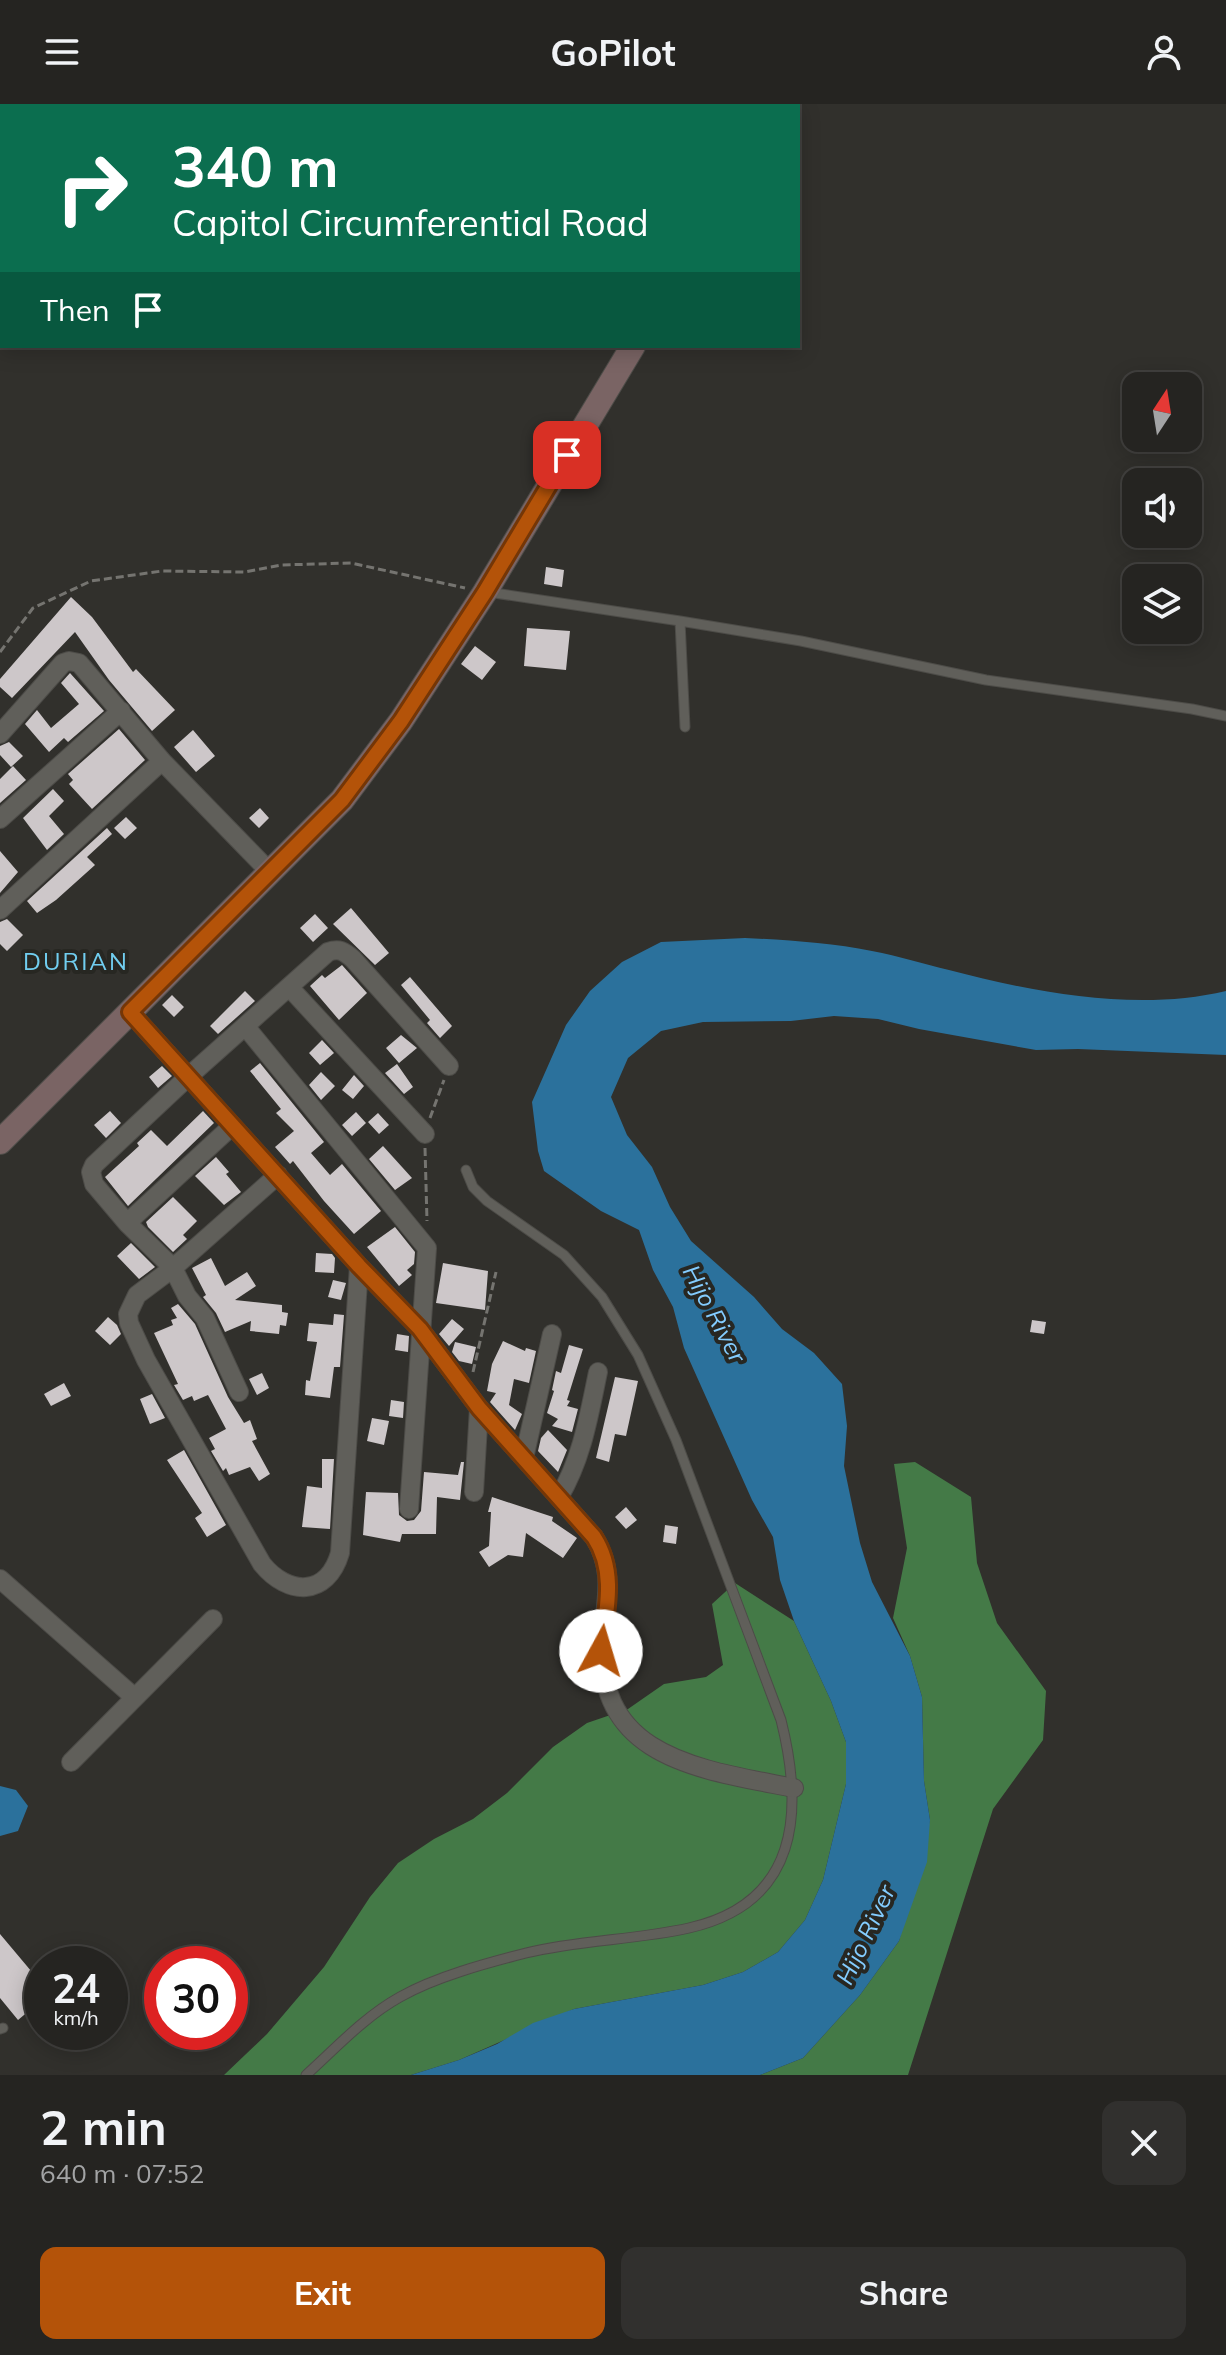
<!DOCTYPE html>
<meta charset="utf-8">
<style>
:root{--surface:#252421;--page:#31302e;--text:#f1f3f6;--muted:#a3a4a5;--line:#42413f;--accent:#b45309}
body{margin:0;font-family:Mulish,sans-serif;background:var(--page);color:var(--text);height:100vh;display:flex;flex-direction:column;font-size:30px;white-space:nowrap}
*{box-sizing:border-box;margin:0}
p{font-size:26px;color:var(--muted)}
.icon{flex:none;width:44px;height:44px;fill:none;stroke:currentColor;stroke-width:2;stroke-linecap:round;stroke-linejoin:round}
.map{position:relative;height:1971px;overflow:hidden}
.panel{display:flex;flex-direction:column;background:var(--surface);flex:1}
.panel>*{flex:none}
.hud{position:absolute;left:0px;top:0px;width:800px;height:244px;box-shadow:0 4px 20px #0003,0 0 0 2px var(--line);background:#0b6e4f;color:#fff;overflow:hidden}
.needle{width:52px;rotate:12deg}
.buttons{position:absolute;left:1122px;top:268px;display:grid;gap:16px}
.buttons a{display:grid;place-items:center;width:80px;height:80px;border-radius:16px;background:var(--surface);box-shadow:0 4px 20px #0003,0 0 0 2px var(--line);font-size:40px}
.speed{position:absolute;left:24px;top:1842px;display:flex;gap:16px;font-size:40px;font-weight:700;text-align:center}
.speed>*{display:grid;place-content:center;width:104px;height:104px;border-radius:50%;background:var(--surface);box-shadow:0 4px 20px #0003,0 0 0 2px var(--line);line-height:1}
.speed small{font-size:20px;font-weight:400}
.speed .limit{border:12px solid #d22;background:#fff;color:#111}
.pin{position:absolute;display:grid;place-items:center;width:68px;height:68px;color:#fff;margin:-34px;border-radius:16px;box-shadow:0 4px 12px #0006}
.me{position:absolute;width:88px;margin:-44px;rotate:6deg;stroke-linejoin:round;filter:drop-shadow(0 0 6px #0008)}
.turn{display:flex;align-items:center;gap:28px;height:168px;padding:0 40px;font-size:36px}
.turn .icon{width:104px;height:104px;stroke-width:2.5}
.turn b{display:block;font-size:56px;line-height:68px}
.then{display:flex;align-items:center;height:76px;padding:0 40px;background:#0003;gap:16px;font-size:30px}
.round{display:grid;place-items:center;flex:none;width:84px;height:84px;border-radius:16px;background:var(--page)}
.summary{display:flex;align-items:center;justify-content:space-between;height:136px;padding:0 40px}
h1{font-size:48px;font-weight:700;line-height:60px}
.primary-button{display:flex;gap:16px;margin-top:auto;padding:16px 40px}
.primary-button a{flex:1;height:92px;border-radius:16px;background:var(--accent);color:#fff;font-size:32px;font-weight:700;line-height:92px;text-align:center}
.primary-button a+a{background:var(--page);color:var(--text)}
header{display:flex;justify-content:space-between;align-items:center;height:104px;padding:0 40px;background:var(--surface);font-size:36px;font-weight:700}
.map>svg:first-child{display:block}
.forest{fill:#447a47}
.water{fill:#2b719c}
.building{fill:#cdc7c9}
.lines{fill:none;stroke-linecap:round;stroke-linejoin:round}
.lane-casing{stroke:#4d4c48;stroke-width:11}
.street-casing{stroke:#4d4c48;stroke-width:20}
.secondary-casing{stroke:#4d4c48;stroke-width:26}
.path{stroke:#757470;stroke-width:3;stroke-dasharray:8 4;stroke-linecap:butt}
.lane{stroke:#605f5a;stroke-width:9}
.street{stroke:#605f5a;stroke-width:18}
.secondary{stroke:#7a6464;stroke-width:24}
.route-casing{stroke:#753606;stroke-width:20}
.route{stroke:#b45309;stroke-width:14}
.labels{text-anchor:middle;stroke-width:8;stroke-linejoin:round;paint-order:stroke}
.neighbourhood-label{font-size:24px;letter-spacing:2px;fill:#71cef0;stroke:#272722}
.water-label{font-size:24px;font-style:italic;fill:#83ccfe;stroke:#272722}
</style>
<header><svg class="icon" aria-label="menu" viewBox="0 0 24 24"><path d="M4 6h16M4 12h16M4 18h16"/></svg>GoPilot<svg class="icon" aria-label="person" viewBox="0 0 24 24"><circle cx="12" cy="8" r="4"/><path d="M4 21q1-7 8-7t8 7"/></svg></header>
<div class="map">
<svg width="1226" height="1971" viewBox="0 0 1226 1971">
<rect width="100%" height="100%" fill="#31302c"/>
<path class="forest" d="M915,1358L971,1393L977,1459L997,1519L1046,1587L1043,1636L993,1705L908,1971H760L803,1954L860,1891L899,1837L930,1716L924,1677L922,1593L910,1552L893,1514L907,1444L894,1360Z
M735,1479L794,1517L831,1597L846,1638V1680L823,1776L805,1816L778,1848L743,1868L703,1881L574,1905L459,1956L411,1971H224L267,1930L324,1863L370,1793L398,1759L434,1735L473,1715L507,1689L553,1643L587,1619L628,1605L664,1580L706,1573L723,1561L712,1500Z"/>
<path class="water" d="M745,834C787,836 831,839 872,847C899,852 924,860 949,866C1036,889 1138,908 1226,887V951L1078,945L1036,946L919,925L878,915L834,912L791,917L703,918L661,927L628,954L611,993L627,1031L652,1063L670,1103L691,1137L754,1193L782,1225L814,1249L842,1280L847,1322L844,1362L860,1439L872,1478L910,1552L922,1593L924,1677L930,1716L927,1758L899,1837L860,1891L803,1954L760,1971H411L459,1956L497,1940L533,1919L574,1905L703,1881L743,1868L778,1848L805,1816L823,1776L846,1680V1638L831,1597L794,1517L780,1476L773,1433L752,1396L684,1244L673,1203L653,1166L639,1126L601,1107L544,1067L538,1047L532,998L566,921L590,887L622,858L661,838Z
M0,1682L16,1686L28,1702L18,1727L0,1732Z"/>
<path class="building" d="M546,463L564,466L562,483L544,480Z
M71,493L92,513L133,568L136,565L175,606L152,627L109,576L75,528L12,594L0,583V575Z
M527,524L570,527L566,566L524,562Z
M475,542L496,558L482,576L461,560Z
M70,569L104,607L68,638L64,634L49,648L25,620L37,606L51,624L79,600L61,579Z
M119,625L145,656L92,705L69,680L73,676L68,670Z
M193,626L215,652L196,668L174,643Z
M9,638L23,652L11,663L0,651V642Z
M13,662L26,676L0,699V675Z
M53,685L64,697L49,712L64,730L47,746L23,714Z
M260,704L269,714L259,724L249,714Z
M126,713L137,724L125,735L114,724Z
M107,724L112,730L87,753L95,761L56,796L37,809L27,797Z
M0,747L18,768L0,789Z
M351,804L389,849L375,861L333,820Z
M315,810L328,824L313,838L300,824Z
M7,815L23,831L7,847L0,840V818Z
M342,861L367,889L339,916L310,882L322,871L325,874Z
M410,873L452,922L440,934L427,919L430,916L401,881Z
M245,887L255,897L218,930L210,922Z
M172,891L184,903L174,913L162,901Z
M401,931L417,944L399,959L386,944Z
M322,936L334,949L320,961L309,949Z
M260,959L324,1038L311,1049L330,1071L342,1060L381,1107L354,1130L324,1097L293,1057L290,1060L275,1043L294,1027L276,1009L281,1005L250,967Z
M397,960L413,983L404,990L385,969Z
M162,962L172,972L158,984L149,973Z
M321,968L335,982L321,996L309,981Z
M354,971L364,982L353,995L342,986Z
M110,1007L121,1019L106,1034L94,1021Z
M203,1007L214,1019L128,1102L105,1073L139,1042L137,1039L151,1026L167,1042Z
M356,1008L366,1019L352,1032L342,1021Z
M378,1009L389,1021L379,1030L368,1018Z
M383,1042L412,1074L395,1086L369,1055Z
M216,1053L229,1068L226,1070L241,1088L224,1101L195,1072Z
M173,1093L197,1117L183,1131L187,1135L173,1148L148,1123L146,1118Z
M395,1123L415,1148L414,1160L407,1166L412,1171L399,1182L367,1143Z
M131,1139L155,1163L139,1175L117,1152Z
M316,1149L332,1150L335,1154L334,1169L315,1168Z
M211,1154L225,1182L247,1168L256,1182L235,1196L282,1201V1208L288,1209L286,1222L280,1221L279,1230L250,1227L251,1217L225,1228L216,1209L203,1193L206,1191L192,1164Z
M443,1159L488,1167L485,1206L436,1199Z
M333,1176L346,1179L341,1196L328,1193Z
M178,1200L195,1220L228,1293L244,1319L250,1316L257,1335L252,1337L270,1370L259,1377L250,1363L229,1371L226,1364L223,1367L211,1347L215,1345L209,1334L226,1325L208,1291L194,1297L192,1292L183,1296L174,1281L178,1280L154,1229L173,1221L171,1216L177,1214L171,1204Z
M334,1210L344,1211L340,1263H334L330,1294L305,1291L306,1276L310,1277L317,1238L307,1237L309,1219L333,1221Z
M108,1213L117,1221L121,1230L110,1241L95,1227Z
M452,1215L464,1225L449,1242L439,1230Z
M1032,1216L1046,1218L1044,1230L1030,1228Z
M397,1230L409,1232L408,1248L395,1246Z
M503,1237L525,1247L526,1244L536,1247L529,1279L514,1275L509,1301L522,1310L515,1326L490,1298L496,1289L487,1287L492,1260Z
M455,1238L476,1243L472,1260L459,1257L452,1248Z
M569,1241L583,1245L567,1296L570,1297L567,1302L578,1305L572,1328L552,1322L558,1315L547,1309L554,1287L552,1286L556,1267L561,1269Z
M262,1269L269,1284L257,1291L249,1275Z
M615,1273L638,1277L626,1332L615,1330L609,1358L596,1354Z
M64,1279L71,1292L51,1302L44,1290Z
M152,1290L165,1314L150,1320L140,1295Z
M391,1296L404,1298L403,1314L389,1312Z
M372,1314L389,1317L384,1341L367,1337Z
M548,1326L567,1346L558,1368L538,1347L541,1334Z
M184,1346L226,1421L207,1433L195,1414L202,1409L167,1356Z
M322,1355H334L330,1425L302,1423L307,1382L322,1384Z
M461,1358H464L460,1396L437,1393L436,1430H402L400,1438L363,1431L366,1388L398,1389L399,1411L407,1417L414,1416L421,1407L424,1368L458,1371Z
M492,1393L553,1413L552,1417L577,1434L563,1454L526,1429L523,1453L508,1451L489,1463L479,1448L489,1442L491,1408H488Z
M626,1403L637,1416L626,1425L615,1413Z
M665,1421L678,1423L676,1440L663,1438Z
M0,1830L42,1880V1896L18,1916L0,1894Z"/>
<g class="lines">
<defs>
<path id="lane" d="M488,488L680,517L801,537L986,576L1192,605L1226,612
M680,517L685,623
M0,1925L3,1924
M306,1971C336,1944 364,1913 400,1893C435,1873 487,1859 526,1849C579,1836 636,1836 689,1824C799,1799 804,1708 781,1616L676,1336L638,1251L602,1193L564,1151L487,1097L473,1083L466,1066"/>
<path id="street" d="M339,0L342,2
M212,2L213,0
M0,630L63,559L69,557L79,559L162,657L270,768
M0,715L121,607
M0,806L162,657
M290,884L425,1030
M130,908L359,1162L420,1225L479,1304L594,1433C614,1465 607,1492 603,1528C591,1654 699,1665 794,1684
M245,922L427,1144L409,1405
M278,1071L173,1164L137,1191L128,1210L129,1219L146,1256L262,1460C288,1492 327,1493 340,1449L359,1162
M127,1119L232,1022
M239,1288L205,1214L187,1192L173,1164L127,1119L94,1080L91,1068L94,1061L189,972L328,848C339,844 344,847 353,855L449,962
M524,1354L552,1230
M474,1388L479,1304
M559,1393C582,1355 589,1311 598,1268
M0,1475L134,1593
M71,1658L213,1515"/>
<path id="secondary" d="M780,2L781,0
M0,1038L342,696L401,617L485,488L633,242"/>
</defs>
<use href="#lane" class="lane-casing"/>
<use href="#street" class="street-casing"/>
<use href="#secondary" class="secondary-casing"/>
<path class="path" d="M0,548L33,504L91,477L162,467L245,468L281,461L351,459L465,484
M430,1014L444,976
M425,1044L427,1117
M473,1268L496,1168"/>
<use href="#lane" class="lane"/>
<use href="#street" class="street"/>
<use href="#secondary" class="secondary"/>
</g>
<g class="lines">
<defs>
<path id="route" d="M567,351L485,488L401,617L342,696L130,908L359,1162L420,1225L479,1304L594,1433C617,1468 606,1508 601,1547"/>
</defs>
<use href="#route" class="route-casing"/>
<use href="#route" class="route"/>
</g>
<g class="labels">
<g class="neighbourhood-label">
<text x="76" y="866">DURIAN</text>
</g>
<g class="water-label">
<text transform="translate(714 1210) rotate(62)" y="8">Hijo River</text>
<text transform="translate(866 1831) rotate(-65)" y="8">Hijo River</text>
</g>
</g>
</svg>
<div class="buttons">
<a><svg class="needle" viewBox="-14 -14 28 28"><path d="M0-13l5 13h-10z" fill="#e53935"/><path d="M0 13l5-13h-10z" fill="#a3a4a5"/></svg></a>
<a><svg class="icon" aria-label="sound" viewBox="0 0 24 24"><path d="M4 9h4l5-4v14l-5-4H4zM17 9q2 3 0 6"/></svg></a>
<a><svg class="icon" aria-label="layers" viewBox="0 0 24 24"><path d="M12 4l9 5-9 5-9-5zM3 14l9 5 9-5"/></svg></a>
</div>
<div class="speed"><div>24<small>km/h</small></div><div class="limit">30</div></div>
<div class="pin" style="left:567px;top:351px;background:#d93025"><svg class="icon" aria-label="arrive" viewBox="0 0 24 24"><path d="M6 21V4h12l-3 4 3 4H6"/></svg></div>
<svg class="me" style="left:601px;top:1547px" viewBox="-20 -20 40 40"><circle r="19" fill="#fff"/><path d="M0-13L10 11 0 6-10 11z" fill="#b45309"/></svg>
<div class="hud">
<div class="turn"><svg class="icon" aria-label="right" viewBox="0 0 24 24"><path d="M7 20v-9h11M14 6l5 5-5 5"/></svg><div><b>340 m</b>Capitol Circumferential Road</div></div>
<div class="then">Then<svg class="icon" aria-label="arrive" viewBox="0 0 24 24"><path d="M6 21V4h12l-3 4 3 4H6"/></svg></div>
</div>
</div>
<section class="panel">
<div class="summary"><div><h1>2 min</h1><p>640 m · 07:52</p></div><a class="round"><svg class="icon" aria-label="close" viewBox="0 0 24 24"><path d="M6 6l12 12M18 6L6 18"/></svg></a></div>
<div class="primary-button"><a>Exit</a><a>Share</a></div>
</section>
